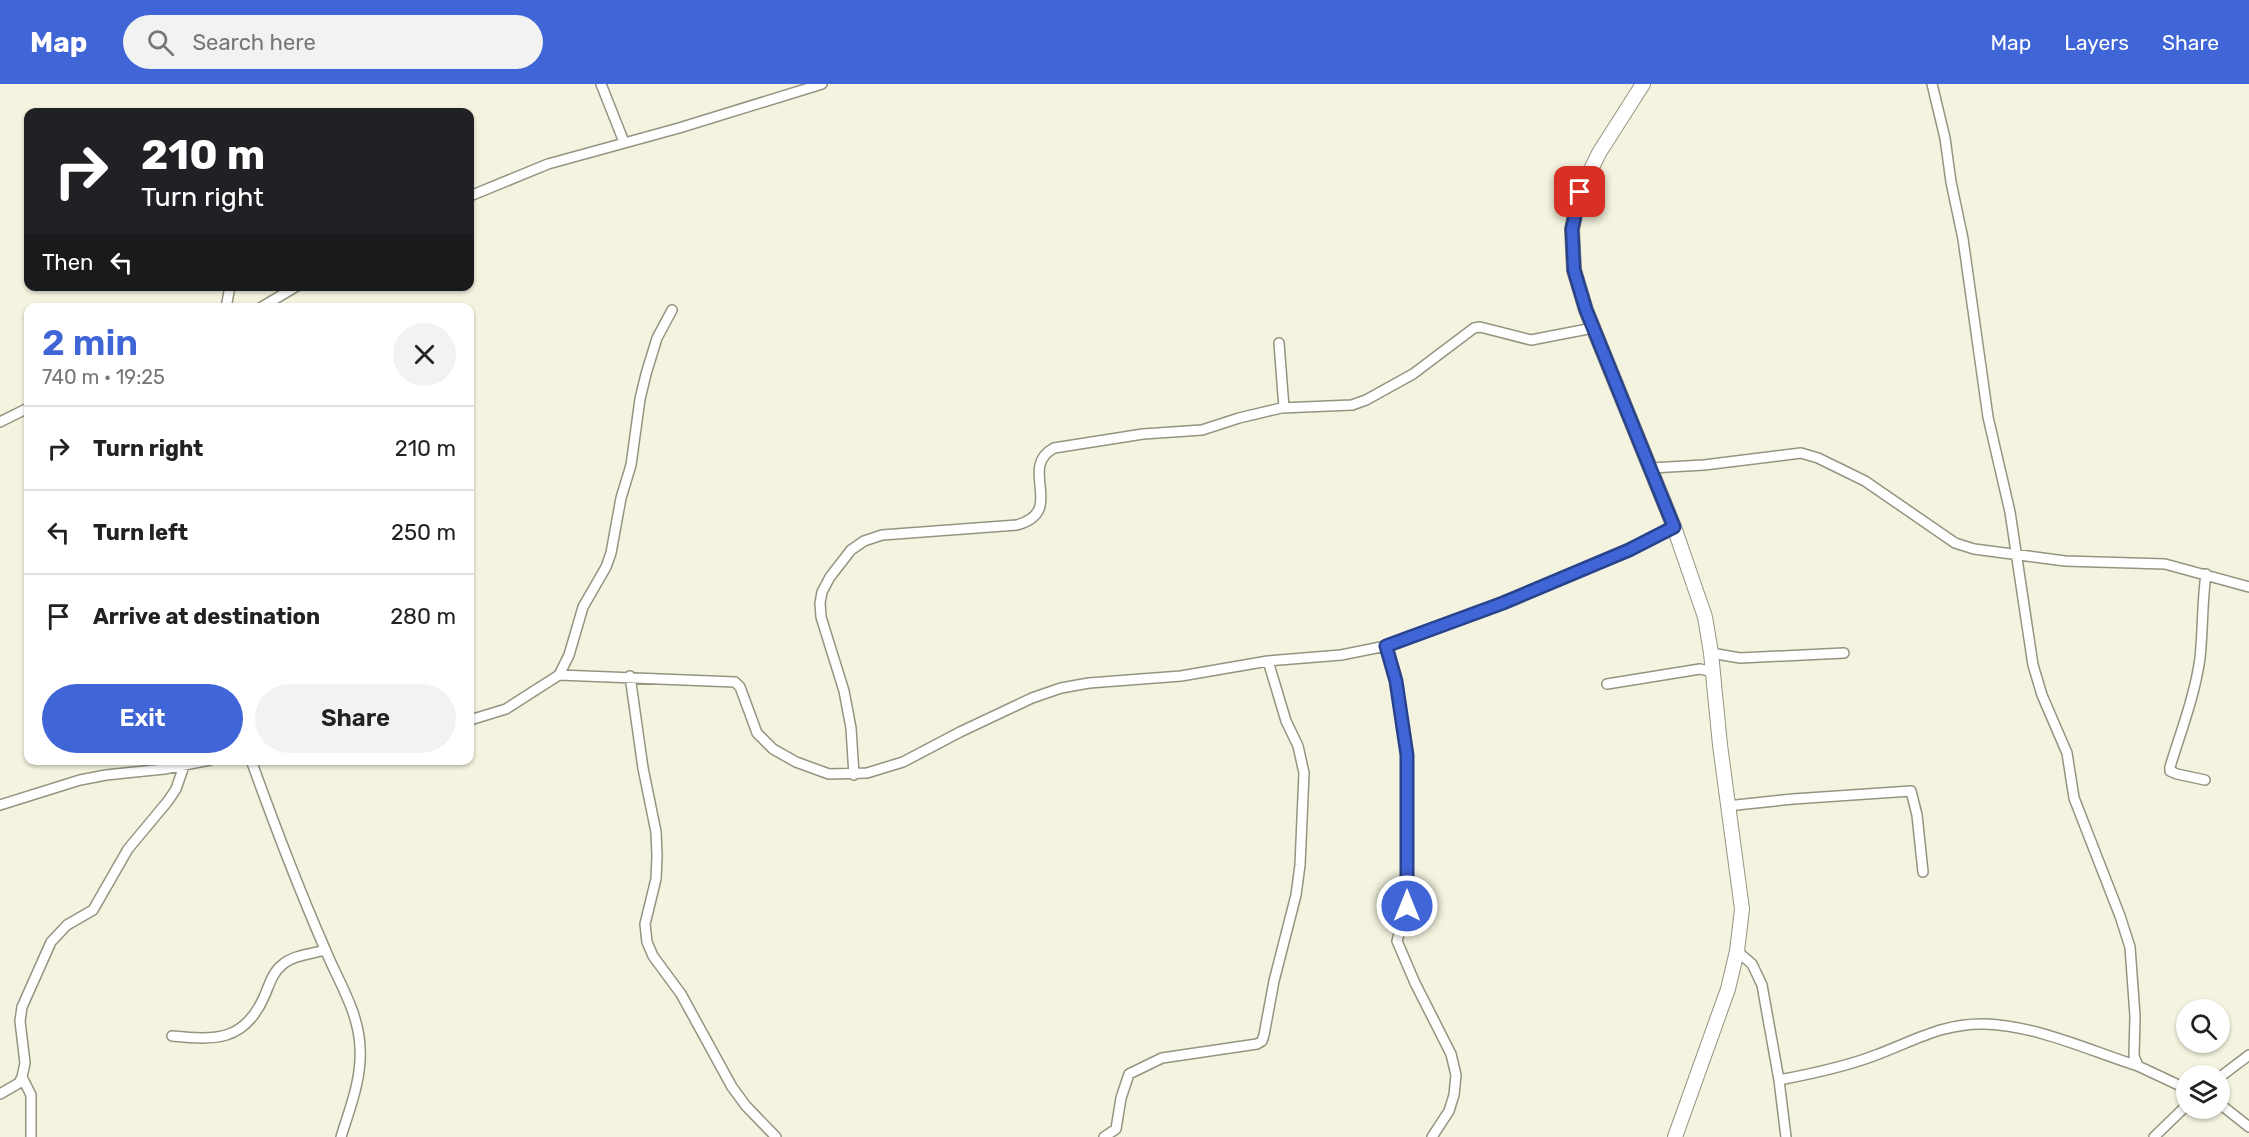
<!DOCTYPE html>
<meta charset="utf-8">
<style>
:root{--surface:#fff;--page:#f2f2f2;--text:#222;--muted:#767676;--line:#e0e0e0;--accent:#3f65d7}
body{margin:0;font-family:Rubik,sans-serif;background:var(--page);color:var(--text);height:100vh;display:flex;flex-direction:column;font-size:22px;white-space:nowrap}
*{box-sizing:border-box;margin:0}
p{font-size:20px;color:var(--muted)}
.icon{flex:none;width:33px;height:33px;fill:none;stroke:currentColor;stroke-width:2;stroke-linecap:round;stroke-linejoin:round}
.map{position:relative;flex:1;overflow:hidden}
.side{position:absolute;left:24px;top:219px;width:450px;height:462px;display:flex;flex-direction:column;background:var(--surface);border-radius:12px;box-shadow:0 2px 4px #0004}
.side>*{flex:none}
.banner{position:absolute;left:24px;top:24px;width:450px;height:183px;border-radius:12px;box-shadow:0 2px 4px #0004;background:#202124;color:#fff;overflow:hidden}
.fabs{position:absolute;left:2176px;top:915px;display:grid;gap:12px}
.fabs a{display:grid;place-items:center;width:54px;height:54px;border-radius:50%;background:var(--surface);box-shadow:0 2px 4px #0004;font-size:30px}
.pin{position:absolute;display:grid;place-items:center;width:51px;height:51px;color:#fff;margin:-26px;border-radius:12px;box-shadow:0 3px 9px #0006}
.me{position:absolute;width:66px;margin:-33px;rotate:0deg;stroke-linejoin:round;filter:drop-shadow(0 0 4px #0008)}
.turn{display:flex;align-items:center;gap:21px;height:126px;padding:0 18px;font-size:27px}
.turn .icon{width:78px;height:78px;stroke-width:2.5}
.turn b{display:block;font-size:42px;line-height:51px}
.then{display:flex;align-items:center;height:57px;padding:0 18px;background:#0003;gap:12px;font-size:22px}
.round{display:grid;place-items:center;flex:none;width:63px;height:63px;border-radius:32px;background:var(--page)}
.summary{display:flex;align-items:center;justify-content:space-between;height:102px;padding:0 18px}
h1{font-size:36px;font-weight:600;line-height:45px;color:var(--accent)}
.action{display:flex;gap:12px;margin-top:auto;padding:12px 18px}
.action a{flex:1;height:69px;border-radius:36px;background:var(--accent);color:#fff;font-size:24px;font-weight:600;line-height:69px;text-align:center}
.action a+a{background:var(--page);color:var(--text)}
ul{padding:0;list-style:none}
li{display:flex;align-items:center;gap:18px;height:84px;padding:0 18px;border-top:2px solid var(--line)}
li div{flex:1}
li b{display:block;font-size:22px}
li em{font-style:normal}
header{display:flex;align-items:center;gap:36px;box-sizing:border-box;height:84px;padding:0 30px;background:var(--accent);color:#fff}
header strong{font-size:28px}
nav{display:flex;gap:33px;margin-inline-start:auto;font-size:21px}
.search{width:420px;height:54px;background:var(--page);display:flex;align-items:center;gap:15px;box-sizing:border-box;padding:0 21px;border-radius:33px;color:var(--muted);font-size:22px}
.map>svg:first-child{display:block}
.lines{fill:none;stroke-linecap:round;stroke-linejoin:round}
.minor-casing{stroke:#959481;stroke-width:12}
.secondary-casing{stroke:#959481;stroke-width:16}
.minor{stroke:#fff;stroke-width:9}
.secondary{stroke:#fff;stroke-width:14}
.route-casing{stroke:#29428c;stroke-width:15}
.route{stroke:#3f65d7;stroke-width:10}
</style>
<header>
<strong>Map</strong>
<div class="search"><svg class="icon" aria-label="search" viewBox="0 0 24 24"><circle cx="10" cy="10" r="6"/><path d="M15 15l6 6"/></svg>Search here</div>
<nav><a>Map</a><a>Layers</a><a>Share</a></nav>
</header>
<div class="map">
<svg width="2249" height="1053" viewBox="0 0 2249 1053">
<rect width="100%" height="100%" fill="#f4f3df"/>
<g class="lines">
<defs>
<path id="minor" d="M601,0L624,58
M1932,0L1945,54L1951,98L1963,155L1988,333L2010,428L2033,581L2042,611L2067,669L2074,714L2120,832L2130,863L2135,932L2134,972L2138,982L2187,1005
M470,112L548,80L679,44L822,0
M226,224L230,202
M260,224L297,202
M1279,259L1284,324
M0,338L28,324
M1651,384L1704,381L1801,369L1818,374L1865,397L1955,459L1974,465L2065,477L2165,480L2249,503
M1386,562L1396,597L1407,671V822L1397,857L1415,899L1451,970L1456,991L1454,1011L1449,1027L1432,1053
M1711,569L1740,574L1844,569
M559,591L569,571L583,523L606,483L611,469L621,414L631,381L640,315L646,290L657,254L672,226
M630,592L643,684L656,748L657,772L656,795L645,840L647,858L653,872L681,910L732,1003L746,1022L776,1053
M1607,600L1700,585L1713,588
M470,636L506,625L559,591L735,598L740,603L757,649L773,665L796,678L829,690L867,689L903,678L960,648L1032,614L1061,604L1089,599L1181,592L1268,577L1341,571L1386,562L1503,519L1629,466L1674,443
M251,676C274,740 298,803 325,865C338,897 359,928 360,964C362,994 350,1024 341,1053
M854,691L851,644L844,607L821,533L820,519L822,508L830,493L851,466L864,457L882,451L1017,441C1067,427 1017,384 1054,364L1143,350L1202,346L1239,334L1281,324L1352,321L1366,316L1413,290L1474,244L1480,243L1531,256L1593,244
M2205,696L2177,690L2170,687V683C2181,647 2195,611 2200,574C2203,546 2202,518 2206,490
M0,721L80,696L106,691L164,685L210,676
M1727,722L1793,715L1911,707L1917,731L1923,788
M1737,867L1752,880L1762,901L1779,996L1786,1053
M172,952C215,956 244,958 264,913C269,902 272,889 282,881C293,871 311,870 325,866
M22,993L31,1011V1053
M2220,993L2249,971
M1779,996C1811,990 1845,983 1876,971C1914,957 1942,939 1985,940C2038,942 2088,966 2138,982
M0,1010L19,999L22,993L25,979L20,937L22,923L51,858L67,841L93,826L128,765L168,717L176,705L184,682
M2220,1020L2249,1043
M1104,1053L1116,1045L1121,1014L1129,990L1162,974L1257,960L1262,957L1264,951L1274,897L1296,811L1300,781L1304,689L1298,662L1286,637L1268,577
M2154,1053L2187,1021"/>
<path id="secondary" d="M1643,0L1599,69L1580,108L1572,145L1574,186L1586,226L1674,443L1705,533L1711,569L1720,661L1742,825L1737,867L1728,905L1675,1053"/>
</defs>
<use href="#minor" class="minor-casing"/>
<use href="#secondary" class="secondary-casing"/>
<use href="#minor" class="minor"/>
<use href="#secondary" class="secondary"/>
</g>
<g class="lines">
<defs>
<path id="route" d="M1407,822V671L1396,597L1386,562L1503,519L1629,466L1674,443L1586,226L1574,186L1572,145L1580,108"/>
</defs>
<use href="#route" class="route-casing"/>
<use href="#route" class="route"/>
</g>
</svg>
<div class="fabs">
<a><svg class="icon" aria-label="search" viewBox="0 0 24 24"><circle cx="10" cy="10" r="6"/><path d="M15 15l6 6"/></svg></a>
<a><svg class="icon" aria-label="layers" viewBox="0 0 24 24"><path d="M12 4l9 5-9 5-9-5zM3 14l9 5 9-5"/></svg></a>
</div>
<div class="pin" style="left:1580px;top:108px;background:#d93025"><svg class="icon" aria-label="arrive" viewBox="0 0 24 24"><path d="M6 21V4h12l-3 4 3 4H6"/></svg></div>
<svg class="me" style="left:1407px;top:822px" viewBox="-20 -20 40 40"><circle r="17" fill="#3f65d7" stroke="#fff" stroke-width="3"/><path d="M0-11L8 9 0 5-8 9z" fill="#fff"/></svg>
<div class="banner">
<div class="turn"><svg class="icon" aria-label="right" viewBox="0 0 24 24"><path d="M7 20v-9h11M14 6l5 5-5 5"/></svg><div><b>210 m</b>Turn right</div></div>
<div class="then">Then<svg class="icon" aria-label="left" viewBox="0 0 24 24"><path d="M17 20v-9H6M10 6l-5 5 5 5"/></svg></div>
</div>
<section class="side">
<div class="summary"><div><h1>2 min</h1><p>740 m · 19:25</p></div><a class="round"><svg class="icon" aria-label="close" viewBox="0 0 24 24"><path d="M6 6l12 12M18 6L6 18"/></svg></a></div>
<ul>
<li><svg class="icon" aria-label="right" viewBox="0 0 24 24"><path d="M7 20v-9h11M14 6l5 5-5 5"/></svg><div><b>Turn right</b></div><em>210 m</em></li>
<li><svg class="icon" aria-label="left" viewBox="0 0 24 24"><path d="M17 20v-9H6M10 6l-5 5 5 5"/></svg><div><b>Turn left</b></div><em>250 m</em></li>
<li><svg class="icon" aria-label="arrive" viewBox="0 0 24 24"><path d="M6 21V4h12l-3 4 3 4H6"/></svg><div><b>Arrive at destination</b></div><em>280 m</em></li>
</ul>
<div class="action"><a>Exit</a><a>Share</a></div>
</section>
</div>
